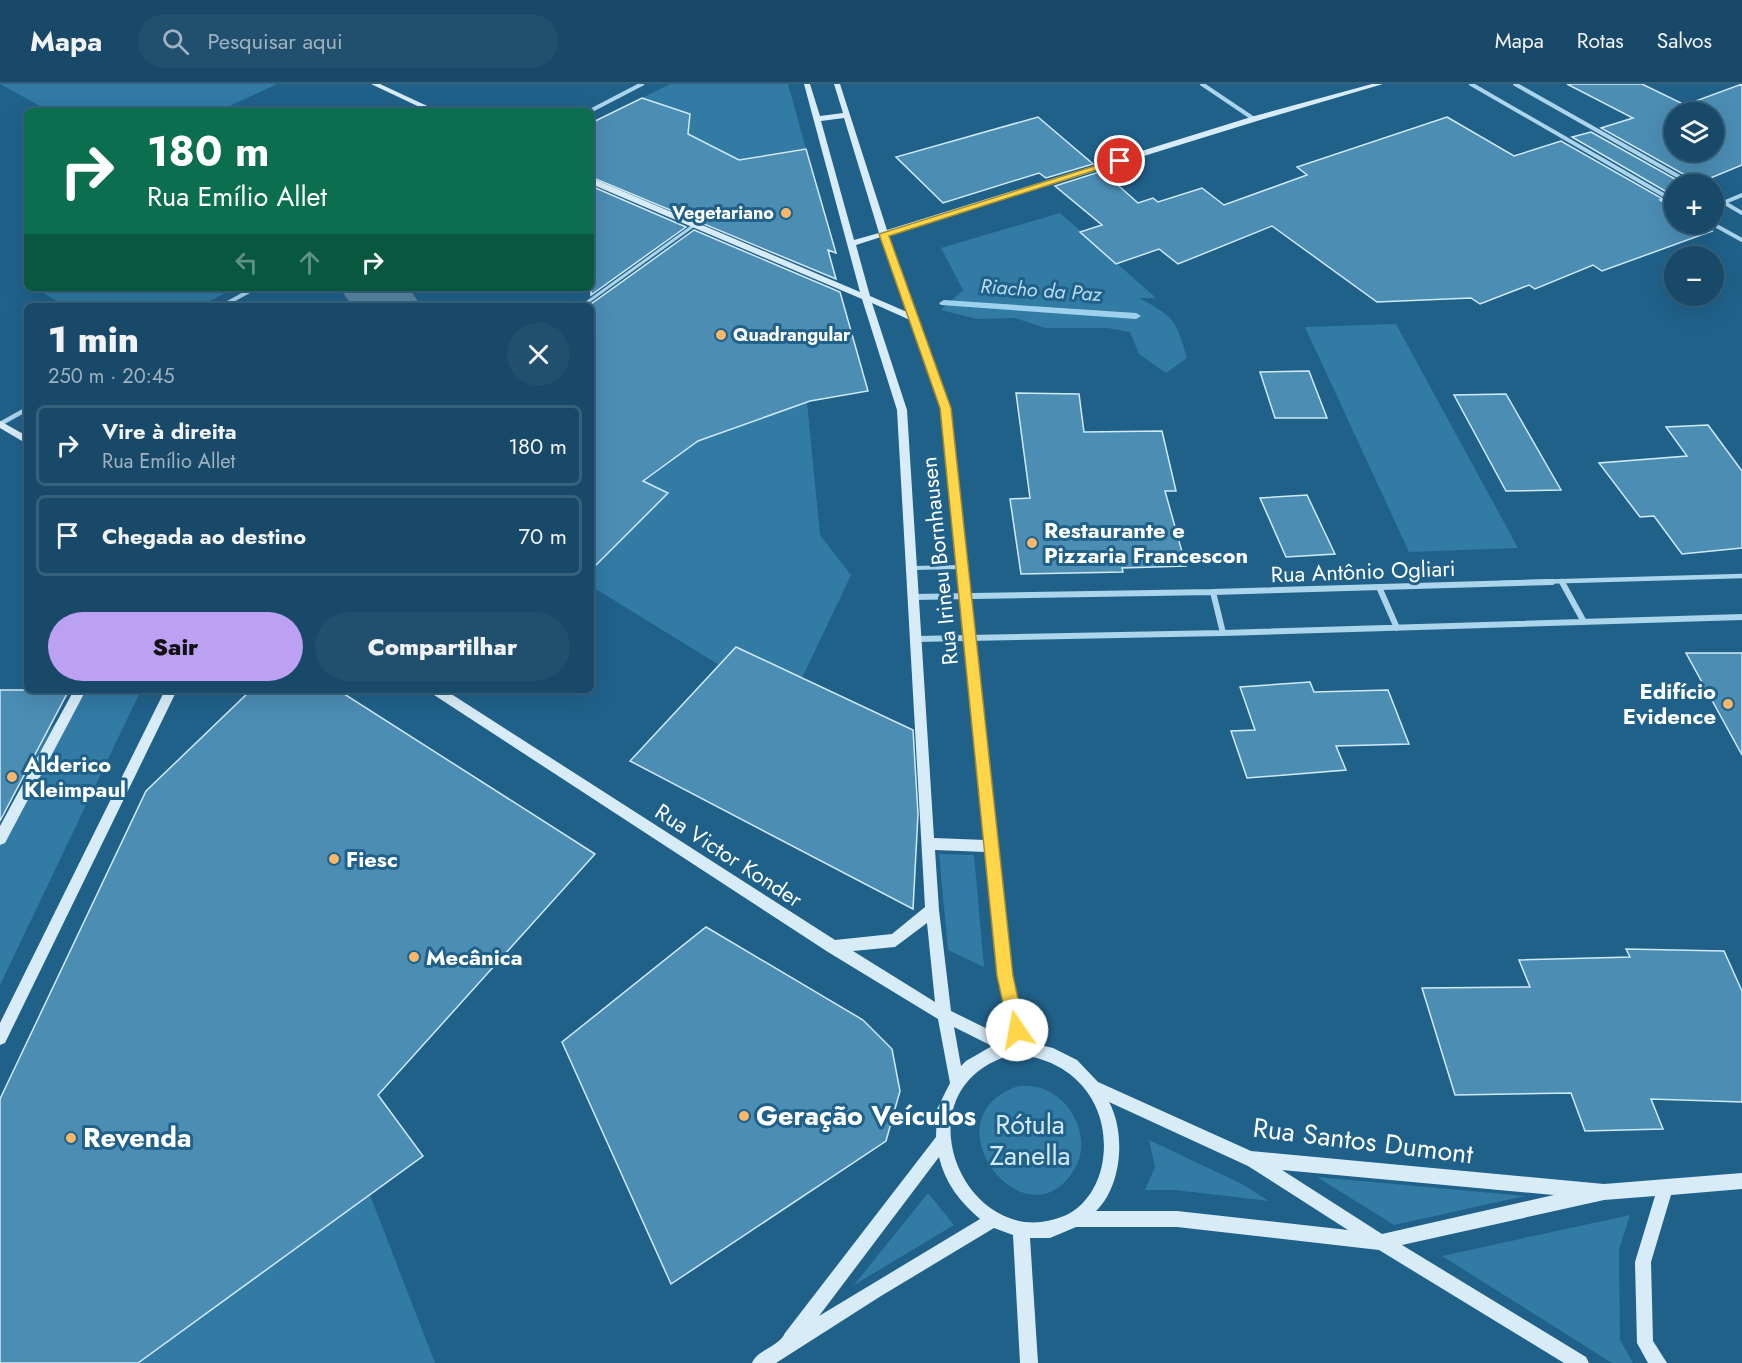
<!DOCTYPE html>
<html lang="pt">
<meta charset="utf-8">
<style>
:root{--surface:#184968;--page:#21506e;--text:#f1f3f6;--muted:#9fb2c0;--line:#36617c;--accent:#bca0f2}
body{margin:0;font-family:Jost,sans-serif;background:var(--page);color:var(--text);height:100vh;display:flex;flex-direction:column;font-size:22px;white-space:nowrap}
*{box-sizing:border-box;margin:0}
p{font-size:20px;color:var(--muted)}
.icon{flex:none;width:33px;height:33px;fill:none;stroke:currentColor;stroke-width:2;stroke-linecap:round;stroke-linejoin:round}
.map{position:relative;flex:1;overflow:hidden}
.drawer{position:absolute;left:24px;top:219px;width:570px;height:390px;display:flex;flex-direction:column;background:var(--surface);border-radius:9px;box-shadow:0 6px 24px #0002,0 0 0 2px var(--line)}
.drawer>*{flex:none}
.top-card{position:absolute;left:24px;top:24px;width:570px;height:183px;border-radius:9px;box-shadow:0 6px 24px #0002,0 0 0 2px var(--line);background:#0b6e4f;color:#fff;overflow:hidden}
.controls{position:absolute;left:1664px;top:18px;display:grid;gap:12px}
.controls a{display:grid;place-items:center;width:60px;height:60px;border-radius:50%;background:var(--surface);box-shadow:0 6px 24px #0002,0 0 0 2px var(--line);font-size:30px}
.pin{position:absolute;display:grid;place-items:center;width:51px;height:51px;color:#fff;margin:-26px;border:3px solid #fff;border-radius:50%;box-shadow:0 2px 6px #0007}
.me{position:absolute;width:66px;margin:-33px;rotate:348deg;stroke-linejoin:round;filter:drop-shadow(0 0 4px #0008)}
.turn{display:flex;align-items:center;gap:21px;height:126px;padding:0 24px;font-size:27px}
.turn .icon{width:78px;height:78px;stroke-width:2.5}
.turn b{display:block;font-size:42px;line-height:51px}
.lanes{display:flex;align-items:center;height:57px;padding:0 24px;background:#0003;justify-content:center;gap:30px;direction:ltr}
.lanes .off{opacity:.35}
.round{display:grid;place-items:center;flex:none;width:63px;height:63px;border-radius:32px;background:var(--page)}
.summary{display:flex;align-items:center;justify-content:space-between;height:102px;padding:0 24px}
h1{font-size:36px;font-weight:800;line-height:45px}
.button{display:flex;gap:12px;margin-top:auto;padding:12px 24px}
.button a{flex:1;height:69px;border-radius:36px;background:var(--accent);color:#111;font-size:24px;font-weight:800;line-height:69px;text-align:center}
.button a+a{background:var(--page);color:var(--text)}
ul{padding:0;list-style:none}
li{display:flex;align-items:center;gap:18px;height:81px;margin:0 12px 9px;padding:0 12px;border:3px solid var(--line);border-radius:9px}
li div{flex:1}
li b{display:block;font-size:22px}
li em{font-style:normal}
header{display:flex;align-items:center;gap:36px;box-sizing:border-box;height:84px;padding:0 30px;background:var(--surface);border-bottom:2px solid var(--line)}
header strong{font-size:28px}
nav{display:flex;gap:33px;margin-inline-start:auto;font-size:21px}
.search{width:420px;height:54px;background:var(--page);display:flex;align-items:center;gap:15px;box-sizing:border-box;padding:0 21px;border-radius:33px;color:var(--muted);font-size:22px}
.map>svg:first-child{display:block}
.green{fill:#317ba5}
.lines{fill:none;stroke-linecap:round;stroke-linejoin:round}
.stream{fill:#a0d1ec;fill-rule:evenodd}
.river{fill:#5a88a3;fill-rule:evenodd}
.building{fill:#4c8db4;stroke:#d1eaf8;stroke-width:1.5;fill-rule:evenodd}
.lane-far1{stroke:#acd4eb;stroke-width:3}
.lane{stroke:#acd4eb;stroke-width:4}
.street-far2{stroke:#acd4eb;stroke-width:4}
.street-far1{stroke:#acd4eb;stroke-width:4.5}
.street{stroke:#acd4eb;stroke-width:6}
.secondary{fill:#d8ecf8;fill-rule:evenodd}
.route{fill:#ffd54a;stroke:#a68a30;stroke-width:1.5}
.poi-dot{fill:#f9b76c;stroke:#20618a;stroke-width:2}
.labels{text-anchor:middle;stroke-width:6;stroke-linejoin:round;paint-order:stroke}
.far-poi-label{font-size:18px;font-weight:bold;fill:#fff;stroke:#20618a;text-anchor:end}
.far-water-label{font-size:20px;font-style:italic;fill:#b8ddf2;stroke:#20618a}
.poi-label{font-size:22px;font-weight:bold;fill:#fff;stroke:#20618a;text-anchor:start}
.street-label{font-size:22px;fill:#fff;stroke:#20618a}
.near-poi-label{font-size:27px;font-weight:bold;fill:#fff;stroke:#20618a;text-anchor:start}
.near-park-label{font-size:27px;fill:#d1eaf8;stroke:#20618a}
.near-street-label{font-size:27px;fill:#fff;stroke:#20618a}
</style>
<header>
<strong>Mapa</strong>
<div class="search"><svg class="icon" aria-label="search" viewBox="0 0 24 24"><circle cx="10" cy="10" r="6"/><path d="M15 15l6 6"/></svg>Pesquisar aqui</div>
<nav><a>Mapa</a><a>Rotas</a><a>Salvos</a></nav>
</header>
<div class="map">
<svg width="1742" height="1279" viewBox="0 0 1742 1279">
<rect width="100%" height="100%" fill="#20618a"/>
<path class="green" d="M0,0H277L219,27H49Z
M670,0H788L806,65L660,89L704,58L688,50L690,30L642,14Z
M1060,129L1156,214H1139C1175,233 1176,237 1187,274L1166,289L1139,270L1130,248L1107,244H1045L1015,234L977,235L941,226L963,206L941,164Z
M46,204H234L201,222H65L40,207Z
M1396,240L1518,464L1409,468L1305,243Z
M807,318L820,451L851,491L802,594L719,581L591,502V486L667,410L643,397L698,357Z
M84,606H141L0,901V747L47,649Z
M939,770L974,771L984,883L948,866Z
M1019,1002C1030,1002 1040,1002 1050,1008C1076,1022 1091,1059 1074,1086C1026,1165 923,1033 1019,1002Z
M1149,1056L1242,1100L1269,1117L1175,1106H1145L1155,1083Z
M1317,1093L1525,1112L1394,1141Z
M928,1109L954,1141L854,1201Z
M370,1111L435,1279H138Z
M1630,1131L1619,1165L1620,1256L1633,1279H1612L1442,1172Z"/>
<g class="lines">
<path class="stream" d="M944,216L1136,229L1141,232L1136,235L941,221L939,219Z"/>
<path class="river" d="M340,204H405L413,210L421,222H356L348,216Z"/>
</g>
<path class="building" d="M1567,0H1642L1685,21L1742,0V81L1696,100L1694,96L1601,44L1633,34ZM1674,28H1713V68H1674Z
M642,14L690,30L688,50L739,76L806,65L836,169L828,166L836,195L591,93V39Z
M1038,33L1093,80L1046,94L1039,89L943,119L896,73Z
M1447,33L1514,72L1561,57L1663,115L1660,116L1674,124V140H1700L1712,147L1602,187L1593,181L1535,205L1529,201L1480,220L1471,214L1377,218L1272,142L1178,180L1159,165L1116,180L1080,148L1102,141L1055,102L1102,87L1138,119L1153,114L1158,118L1202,104L1224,121L1307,91L1297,83Z
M1591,48L1684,100H1674L1672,111L1572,53Z
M591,102L686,143L591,211Z
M694,146L840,208L868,307L810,317L698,357L643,397L668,409L591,486V220Z
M1309,287L1327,334H1275L1260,288Z
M1016,309L1079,310L1084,348L1162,347L1176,407H1165L1186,482L1122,484L1123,488L1021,490L1010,415L1030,414Z
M1506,310L1561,406L1506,407L1454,311Z
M1708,341L1742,387V464L1682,470L1654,432L1640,433L1599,379L1687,372L1666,343Z
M1307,411L1335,470L1286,473L1260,414Z
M736,563L913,646L918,730L913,825L630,677Z
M1686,569H1742V671Z
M1310,598L1314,608L1388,606L1409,660L1336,662L1346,686L1247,694L1231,647L1255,646L1240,603Z
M0,606H69L0,737Z
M251,606H338L595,770L378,1011L423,1072L138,1279H0V1015L146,707Z
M706,843L863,936L892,965L900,1007L886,1057L671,1200L562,958Z
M1626,865L1724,867L1742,907V1018L1651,1015L1663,1045L1585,1047L1571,1009L1455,1011L1422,904L1530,903L1519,876L1630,873Z"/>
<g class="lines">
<path class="lane-far1" d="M582,222L693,142"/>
<path class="lane" d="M582,222L584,221
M912,484L962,483"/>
<path class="street-far2" d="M1202,0L1254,35
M1471,0L1674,117
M1515,0L1692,100
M590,27L642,0
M1713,112L1742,129
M1713,123L1742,111
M1713,140L1742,156
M222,222L255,204"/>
<path class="street-far1" d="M222,222L224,221
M0,340L27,325
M1562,497L1563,499
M1502,499L1742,492"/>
<path class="street" d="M1562,498L1584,538
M1379,503L1397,544
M1213,508L1223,549
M914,513L1213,508L1552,498
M916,555L1223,549L1742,533"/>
<path class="secondary" d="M371,0H380L438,27H428Z
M804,0H810L820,32L843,29L834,0H840L887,146L1251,33L1372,0H1383L1257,37L888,151L951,324L1013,892L1027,958L1053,964L1077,976L1098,998L1251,1067L1604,1100L1742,1089V1105L1671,1111L1651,1178L1653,1257L1667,1279H1648L1637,1259L1635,1178L1655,1112L1604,1116L1402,1161L1586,1273L1589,1279H1564L1379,1166L1177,1143H1076L1050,1154H1030L1038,1279H1020L1013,1151L994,1144L881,1212L776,1279H752C758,1265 779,1263 785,1249L936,1053L937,1025L950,999L938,935L828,868L431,609L429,606H445L835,856L892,850L925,823L897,326L862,215L591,100V95H594L860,208ZM844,34L879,149L854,156L821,37ZM881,153L907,228L870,212L856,161ZM872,219L910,236L941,324L985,756L934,754L907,326ZM935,766L986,768L999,892L1012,957L951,927L939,826ZM927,839L935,918L853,867L895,863ZM954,943L992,962L966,977L961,982ZM1011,971C1069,971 1111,1017 1103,1075C1100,1099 1086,1123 1064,1132C966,1173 894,1005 1011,971ZM1109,1018L1248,1082L1348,1146L1177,1127H1096C1122,1102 1126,1049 1109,1018ZM939,1073C945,1099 960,1118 980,1135L819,1232ZM1282,1086L1554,1111L1382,1150Z
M0,337L27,352V360L0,344Z
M74,606H86L5,759L0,761V742Z
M165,606H177L5,959L0,961V939Z"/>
</g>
<path class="route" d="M1117,75L1124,77L889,152L951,324L1013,892L1025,946L1023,952L1017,954L1011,952L1009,946L997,892L940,324L879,150Z"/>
<g class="poi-dot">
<circle cx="786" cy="129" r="6"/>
<circle cx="721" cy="251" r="6"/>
<circle cx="1032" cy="459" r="6"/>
<circle cx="1728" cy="620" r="6"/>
<circle cx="12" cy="693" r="6"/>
<circle cx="334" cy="775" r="6"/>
<circle cx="414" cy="873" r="6"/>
<circle cx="744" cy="1032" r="6"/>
<circle cx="71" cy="1054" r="6"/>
</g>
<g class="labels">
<g class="far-poi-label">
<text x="774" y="135">Vegetariano</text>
<text x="733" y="257" text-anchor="start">Quadrangular</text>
</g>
<g class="far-water-label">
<text transform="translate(1041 206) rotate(4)" y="7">Riacho da Paz</text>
</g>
<g class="poi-label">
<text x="1044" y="454">Restaurante e<tspan x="1044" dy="25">Pizzaria Francescon</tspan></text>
<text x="1716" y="615" text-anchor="end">Edifício<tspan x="1716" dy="25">Evidence</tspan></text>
<text x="24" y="688">Alderico<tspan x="24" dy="25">Kleimpaul</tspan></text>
<text x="346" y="783">Fiesc</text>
<text x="426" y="881">Mecânica</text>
</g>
<g class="street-label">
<text transform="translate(939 477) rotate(-96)" y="8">Rua Irineu Bornhausen</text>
<text transform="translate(1363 487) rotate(-2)" y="8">Rua Antônio Ogliari</text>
<text transform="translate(729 771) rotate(33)" y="8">Rua Victor Konder</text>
</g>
<g class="near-poi-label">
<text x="756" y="1041">Geração Veículos</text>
<text x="83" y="1063">Revenda</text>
</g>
<g class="near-park-label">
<text x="1030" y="1050">Rótula<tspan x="1030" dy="31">Zanella</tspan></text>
</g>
<g class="near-street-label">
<text transform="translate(1363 1057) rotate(7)" y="9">Rua Santos Dumont</text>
</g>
</g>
</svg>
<div class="controls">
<a><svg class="icon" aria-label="layers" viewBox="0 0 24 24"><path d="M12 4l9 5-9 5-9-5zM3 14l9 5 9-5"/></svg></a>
<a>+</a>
<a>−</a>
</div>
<div class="pin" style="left:1120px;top:77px;background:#d93025"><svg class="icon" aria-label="arrive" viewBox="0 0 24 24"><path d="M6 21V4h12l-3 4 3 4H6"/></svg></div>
<svg class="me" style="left:1017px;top:946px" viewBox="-20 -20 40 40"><circle r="19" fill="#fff"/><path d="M0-13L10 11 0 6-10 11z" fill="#ffd54a"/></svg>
<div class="top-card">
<div class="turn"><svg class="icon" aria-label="right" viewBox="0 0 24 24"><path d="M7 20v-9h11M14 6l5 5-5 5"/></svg><div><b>180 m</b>Rua Emílio Allet</div></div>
<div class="lanes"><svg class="icon off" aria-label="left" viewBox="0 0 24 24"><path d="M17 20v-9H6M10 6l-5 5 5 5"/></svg><svg class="icon off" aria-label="ahead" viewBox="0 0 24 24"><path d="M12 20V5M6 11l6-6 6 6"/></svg><svg class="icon" aria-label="right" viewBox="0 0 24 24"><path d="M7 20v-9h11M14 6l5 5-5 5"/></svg></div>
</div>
<section class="drawer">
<div class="summary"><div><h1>1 min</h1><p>250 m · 20:45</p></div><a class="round"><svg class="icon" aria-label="close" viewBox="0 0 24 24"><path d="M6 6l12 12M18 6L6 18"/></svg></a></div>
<ul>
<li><svg class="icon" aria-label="right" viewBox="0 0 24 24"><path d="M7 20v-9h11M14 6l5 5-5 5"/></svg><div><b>Vire à direita</b><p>Rua Emílio Allet</p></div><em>180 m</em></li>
<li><svg class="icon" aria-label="arrive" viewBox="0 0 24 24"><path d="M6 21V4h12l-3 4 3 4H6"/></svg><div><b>Chegada ao destino</b></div><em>70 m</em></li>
</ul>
<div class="button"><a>Sair</a><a>Compartilhar</a></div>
</section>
</div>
